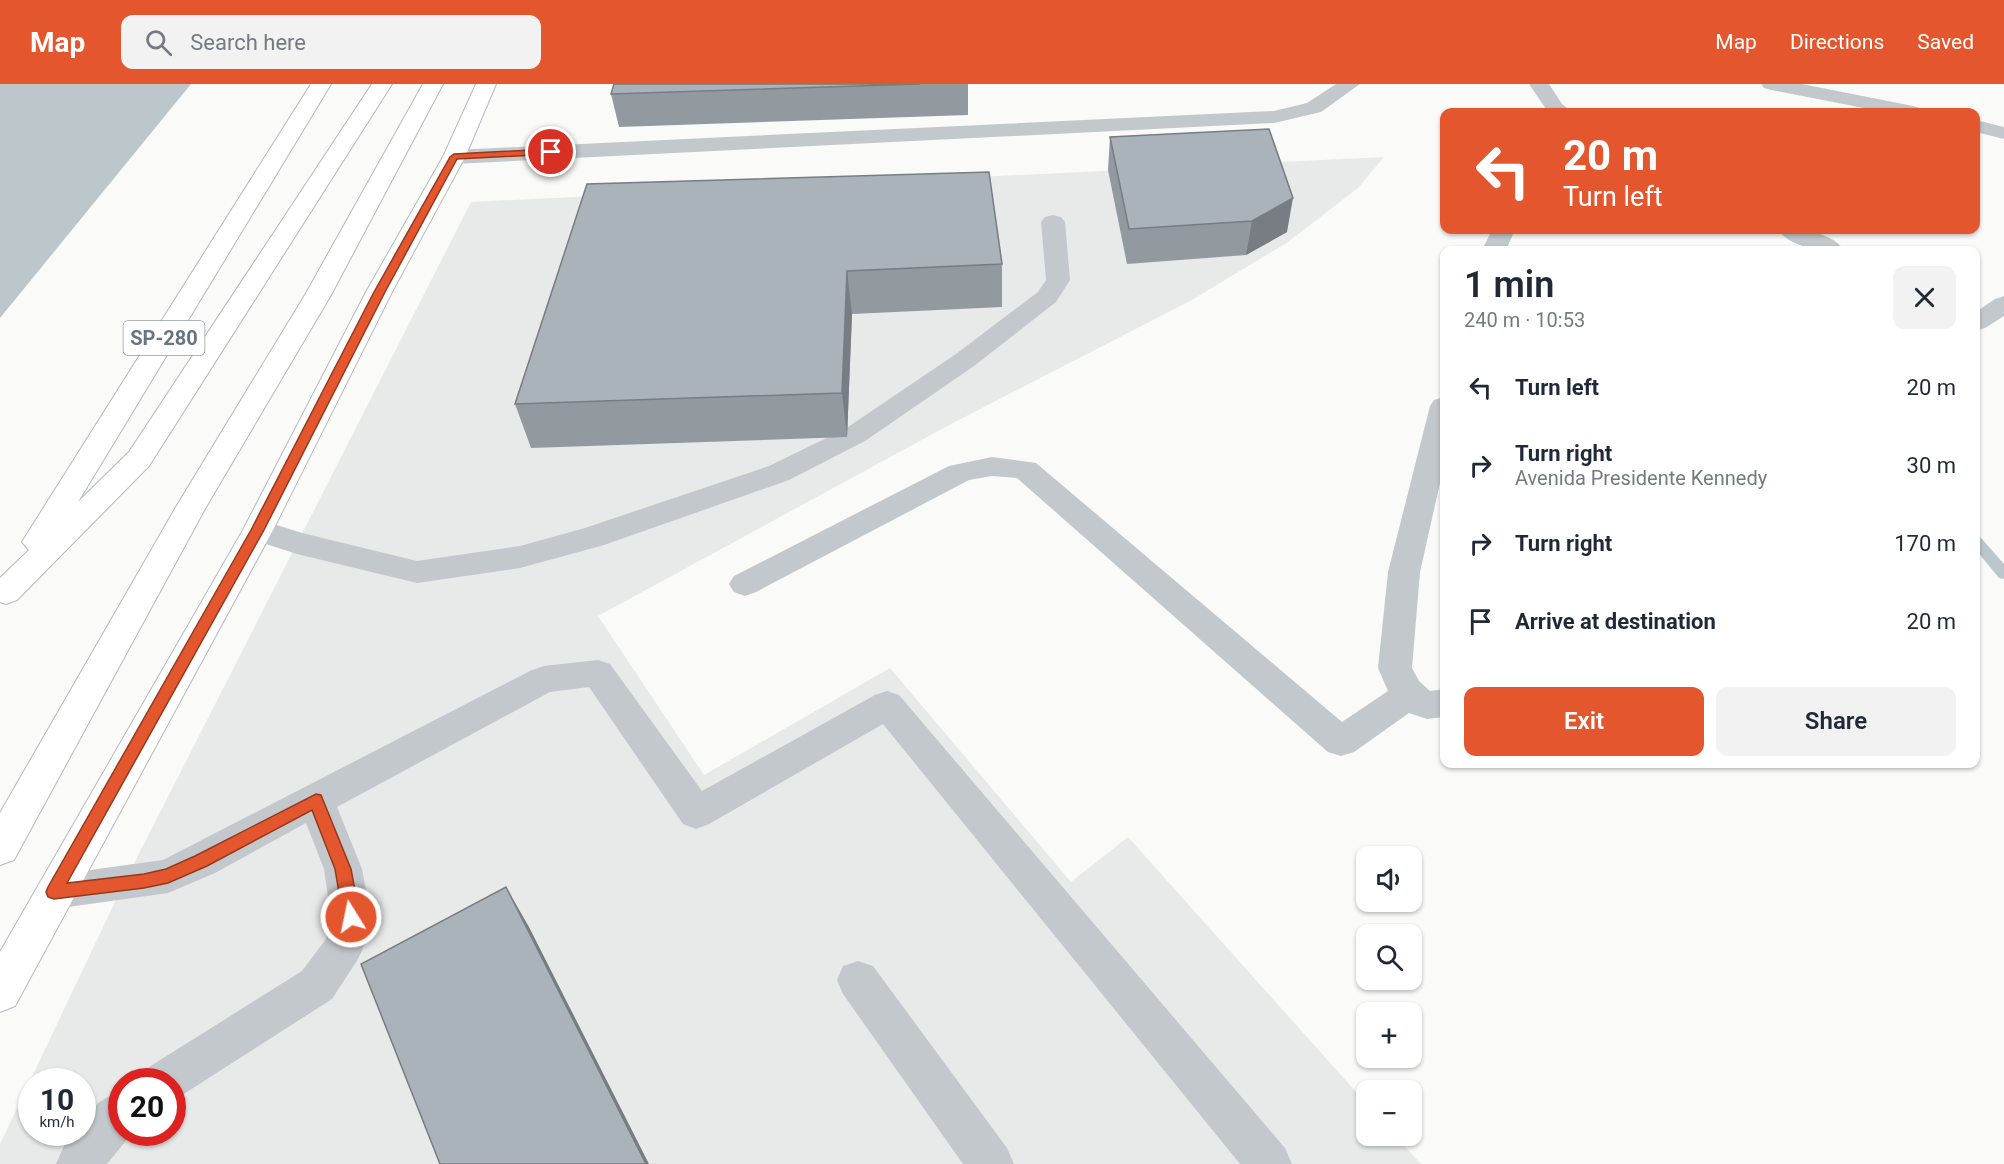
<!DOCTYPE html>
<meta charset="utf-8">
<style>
:root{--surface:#fff;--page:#f2f2f3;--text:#1f2937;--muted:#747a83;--accent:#e4572e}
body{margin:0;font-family:Roboto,sans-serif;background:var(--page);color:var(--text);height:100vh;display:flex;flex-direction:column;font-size:22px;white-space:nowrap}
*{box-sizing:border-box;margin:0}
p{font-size:20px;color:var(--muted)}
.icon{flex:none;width:33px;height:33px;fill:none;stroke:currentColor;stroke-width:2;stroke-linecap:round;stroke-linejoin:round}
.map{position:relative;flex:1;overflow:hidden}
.panel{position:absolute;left:1440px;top:162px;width:540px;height:522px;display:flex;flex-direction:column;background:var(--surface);border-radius:12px;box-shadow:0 2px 4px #0004}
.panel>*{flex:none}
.guide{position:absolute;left:1440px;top:24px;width:540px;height:126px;border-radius:12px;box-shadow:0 2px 4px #0004;background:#e4572e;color:#fff;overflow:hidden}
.buttons{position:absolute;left:1356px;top:762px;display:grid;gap:12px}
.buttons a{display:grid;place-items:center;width:66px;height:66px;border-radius:12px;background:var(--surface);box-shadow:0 2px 4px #0004;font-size:30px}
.speed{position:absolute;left:18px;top:984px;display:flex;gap:12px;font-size:30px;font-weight:700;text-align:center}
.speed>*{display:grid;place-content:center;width:78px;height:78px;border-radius:50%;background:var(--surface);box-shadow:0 2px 4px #0004;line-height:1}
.speed small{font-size:15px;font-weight:400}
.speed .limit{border:9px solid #d22;background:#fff;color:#111}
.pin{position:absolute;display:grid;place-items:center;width:51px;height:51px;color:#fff;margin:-26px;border:3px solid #fff;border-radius:50%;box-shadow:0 2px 6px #0007}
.me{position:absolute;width:66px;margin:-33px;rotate:350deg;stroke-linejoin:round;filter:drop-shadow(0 0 4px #0008)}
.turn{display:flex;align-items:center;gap:21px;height:126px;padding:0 24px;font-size:27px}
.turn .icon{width:78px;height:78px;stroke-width:2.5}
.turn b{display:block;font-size:42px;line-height:51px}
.round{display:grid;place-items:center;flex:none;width:63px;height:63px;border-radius:12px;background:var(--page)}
.overview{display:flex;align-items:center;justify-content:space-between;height:102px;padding:0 24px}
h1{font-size:36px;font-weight:600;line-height:45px}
.button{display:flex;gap:12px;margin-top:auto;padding:12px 24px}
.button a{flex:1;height:69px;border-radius:12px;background:var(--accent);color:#fff;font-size:24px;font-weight:600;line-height:69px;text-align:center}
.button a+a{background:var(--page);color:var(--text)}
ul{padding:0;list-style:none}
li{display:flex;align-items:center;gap:18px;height:78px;padding:0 24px}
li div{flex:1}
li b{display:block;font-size:22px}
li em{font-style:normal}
header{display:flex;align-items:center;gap:36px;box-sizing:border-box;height:84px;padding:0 30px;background:var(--accent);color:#fff}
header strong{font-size:28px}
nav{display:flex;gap:33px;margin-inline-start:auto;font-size:21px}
.search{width:420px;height:54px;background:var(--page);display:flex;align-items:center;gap:15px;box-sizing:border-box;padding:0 21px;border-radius:12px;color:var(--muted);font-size:22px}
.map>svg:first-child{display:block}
.built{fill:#e8e9e9;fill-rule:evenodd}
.water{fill:#bbc7cb}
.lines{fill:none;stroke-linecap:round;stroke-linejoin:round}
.stream{fill:#bbc7cb;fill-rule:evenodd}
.major-casing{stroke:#b5babe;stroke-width:2}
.highway-casing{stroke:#b4b9bd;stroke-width:2}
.minor{fill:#c3c8cc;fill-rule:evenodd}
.major{fill:#fff;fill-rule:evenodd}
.highway{fill:#fff;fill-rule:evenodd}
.wall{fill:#929a9f}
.shaded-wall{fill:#777d82}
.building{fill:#aab3b9;stroke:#777d82;stroke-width:1.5}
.route{fill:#e4572e;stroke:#94391e;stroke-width:1.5}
.labels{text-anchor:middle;stroke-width:6;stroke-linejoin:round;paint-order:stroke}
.shield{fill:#fff;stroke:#939fa8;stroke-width:1.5}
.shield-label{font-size:20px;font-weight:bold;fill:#657683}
</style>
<header>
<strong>Map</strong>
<div class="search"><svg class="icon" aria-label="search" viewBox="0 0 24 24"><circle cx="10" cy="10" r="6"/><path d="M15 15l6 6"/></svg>Search here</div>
<nav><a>Map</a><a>Directions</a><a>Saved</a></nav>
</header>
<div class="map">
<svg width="2004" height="1080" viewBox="0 0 2004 1080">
<rect width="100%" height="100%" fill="#fafaf8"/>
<path class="built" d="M1384,73L1358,104L1288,158L1190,217L951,340L598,532L704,691L890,584L1071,798L1128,753L1366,1019V1052H1395L1421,1080H0V1060L124,799L471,118ZM32,998H82V1048H32ZM122,998H172V1048H122Z"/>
<path class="water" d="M0,0H191L0,234Z"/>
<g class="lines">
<path class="stream" d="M1976,452L1981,454L2004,480V495L1999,494L1976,466Z"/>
<defs>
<path id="major" d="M476,0H496L465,73L392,208L273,446L15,922L0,928V868L243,446L366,208L443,73Z"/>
<path id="highway" d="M311,0H331L78,418L129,368L372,0H392L149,382L17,516L6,520L0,518V494L29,466L22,458L27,450Z
M423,0H443L331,211L206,423L14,776L0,781V729L176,423L305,211Z"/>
</defs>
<use href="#major" class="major-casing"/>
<use href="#highway" class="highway-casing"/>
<path class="minor" d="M1336,0H1360L1321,28L1274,39L454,80L446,78L443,73L446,68L454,66L1274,27L1307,19Z
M1529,0H1549L1562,20L1572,28H1548Z
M1761,0H1802L1913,22L1920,24L1923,28H1884L1771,6L1764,4Z
M1976,36L2004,43V55L1976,48Z
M1053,131L1061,133L1065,138L1070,196L1056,218L974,282L865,357L789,396L604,461L520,484L417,499L297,470L247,454L243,446L247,438L258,435L302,449L417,477L520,462L585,444L769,382L845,345L956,270L1038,208L1046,196L1041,138L1045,133Z
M1492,146H1515L1506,166H1482Z
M1778,146C1798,144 1832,148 1844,166C1824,168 1791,164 1778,146Z
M2004,212V232L1985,244L1976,247V228L1995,215Z
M1444,313V381L1420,488L1412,584L1419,597L1430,607L1444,605V633L1427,635L1409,629L1354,668L1341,672L1328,668L1017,394L992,392L969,396L756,508L745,512L734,508L729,500L734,492L949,382L992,373L1036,379L1342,638L1388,607L1378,584L1388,488L1430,322L1434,316Z
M598,576L610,580L702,707L875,611L887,607L899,611L1285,1064L1292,1080H1240L883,640L709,740L696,745L683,740L589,603L550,608L337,723L362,785L371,833L364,862L358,875L332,915L179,1013L172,1016V998H142L149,983L302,887L326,855L331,833L324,785L306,739L215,789L168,809L54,825L40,820L34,808L40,796L54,791L163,776L532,586L544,582Z
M858,877L873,882L1007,1064L1014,1080H963L843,910L837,896L843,882Z
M122,1006V1048H133L107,1080H56L63,1064L74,1048H82C82,1027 103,1014 122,1006Z"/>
<use href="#major" class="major"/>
<use href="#highway" class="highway"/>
</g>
<path class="wall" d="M614,0H981H968V31L619,43L611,10Z
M1110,53L1287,148L1246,171L1127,180L1108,86Z
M587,100L1002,180V223L852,230L847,353L531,364L515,320Z"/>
<path class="shaded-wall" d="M1293,114L1287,148L1246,171L1252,137Z
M847,187L852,230L847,353L842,309Z
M506,803L529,843L649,1080H646Z"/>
<path class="building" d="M614,0H920L611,10Z
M1269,45L1293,114L1252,137L1129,145L1110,53Z
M989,88L1002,180L847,187L842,309L515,320L587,100Z
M506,803L646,1080H440L361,880Z"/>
<path class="route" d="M551,65L555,66V70L457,75L385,208L264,446L67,799L144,790L166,785L195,772L316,710L321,711L323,716L351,785L360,833L357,838L351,840L345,838L343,833L335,785L312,726L207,782L168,799L144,804L54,815L48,813L46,808L48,803L251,446L374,208L450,73L454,70Z"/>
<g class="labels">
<rect class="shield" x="123.5" y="237" width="81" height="34" rx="4.5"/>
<g class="shield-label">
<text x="164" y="261">SP-280</text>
</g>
</g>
</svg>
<div class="buttons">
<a><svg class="icon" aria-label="sound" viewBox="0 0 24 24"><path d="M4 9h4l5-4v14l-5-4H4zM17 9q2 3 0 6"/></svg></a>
<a><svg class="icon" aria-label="search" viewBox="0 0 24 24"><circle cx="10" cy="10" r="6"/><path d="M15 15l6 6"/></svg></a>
<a>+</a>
<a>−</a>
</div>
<div class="speed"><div>10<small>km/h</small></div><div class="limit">20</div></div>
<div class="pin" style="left:551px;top:68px;background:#d93025"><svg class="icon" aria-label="arrive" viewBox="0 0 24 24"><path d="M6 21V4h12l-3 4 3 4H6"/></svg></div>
<svg class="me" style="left:351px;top:833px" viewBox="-20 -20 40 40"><circle r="17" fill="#e4572e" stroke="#fff" stroke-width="3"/><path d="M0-11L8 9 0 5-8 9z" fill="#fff"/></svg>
<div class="guide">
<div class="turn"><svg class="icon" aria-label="left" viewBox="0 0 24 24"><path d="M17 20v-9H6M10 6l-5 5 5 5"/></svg><div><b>20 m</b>Turn left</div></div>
</div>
<section class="panel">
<div class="overview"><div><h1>1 min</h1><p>240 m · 10:53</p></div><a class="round"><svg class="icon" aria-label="close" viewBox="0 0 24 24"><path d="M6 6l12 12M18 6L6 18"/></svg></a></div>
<ul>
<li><svg class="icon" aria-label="left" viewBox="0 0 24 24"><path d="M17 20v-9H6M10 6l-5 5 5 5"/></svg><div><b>Turn left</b></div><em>20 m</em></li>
<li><svg class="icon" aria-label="right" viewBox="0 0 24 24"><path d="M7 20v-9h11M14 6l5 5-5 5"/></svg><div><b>Turn right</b><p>Avenida Presidente Kennedy</p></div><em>30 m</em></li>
<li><svg class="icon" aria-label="right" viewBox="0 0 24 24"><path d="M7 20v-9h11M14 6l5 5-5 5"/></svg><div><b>Turn right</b></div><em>170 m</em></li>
<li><svg class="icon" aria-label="arrive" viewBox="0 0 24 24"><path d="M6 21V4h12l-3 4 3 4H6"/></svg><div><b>Arrive at destination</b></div><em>20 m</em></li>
</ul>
<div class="button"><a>Exit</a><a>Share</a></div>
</section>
</div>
